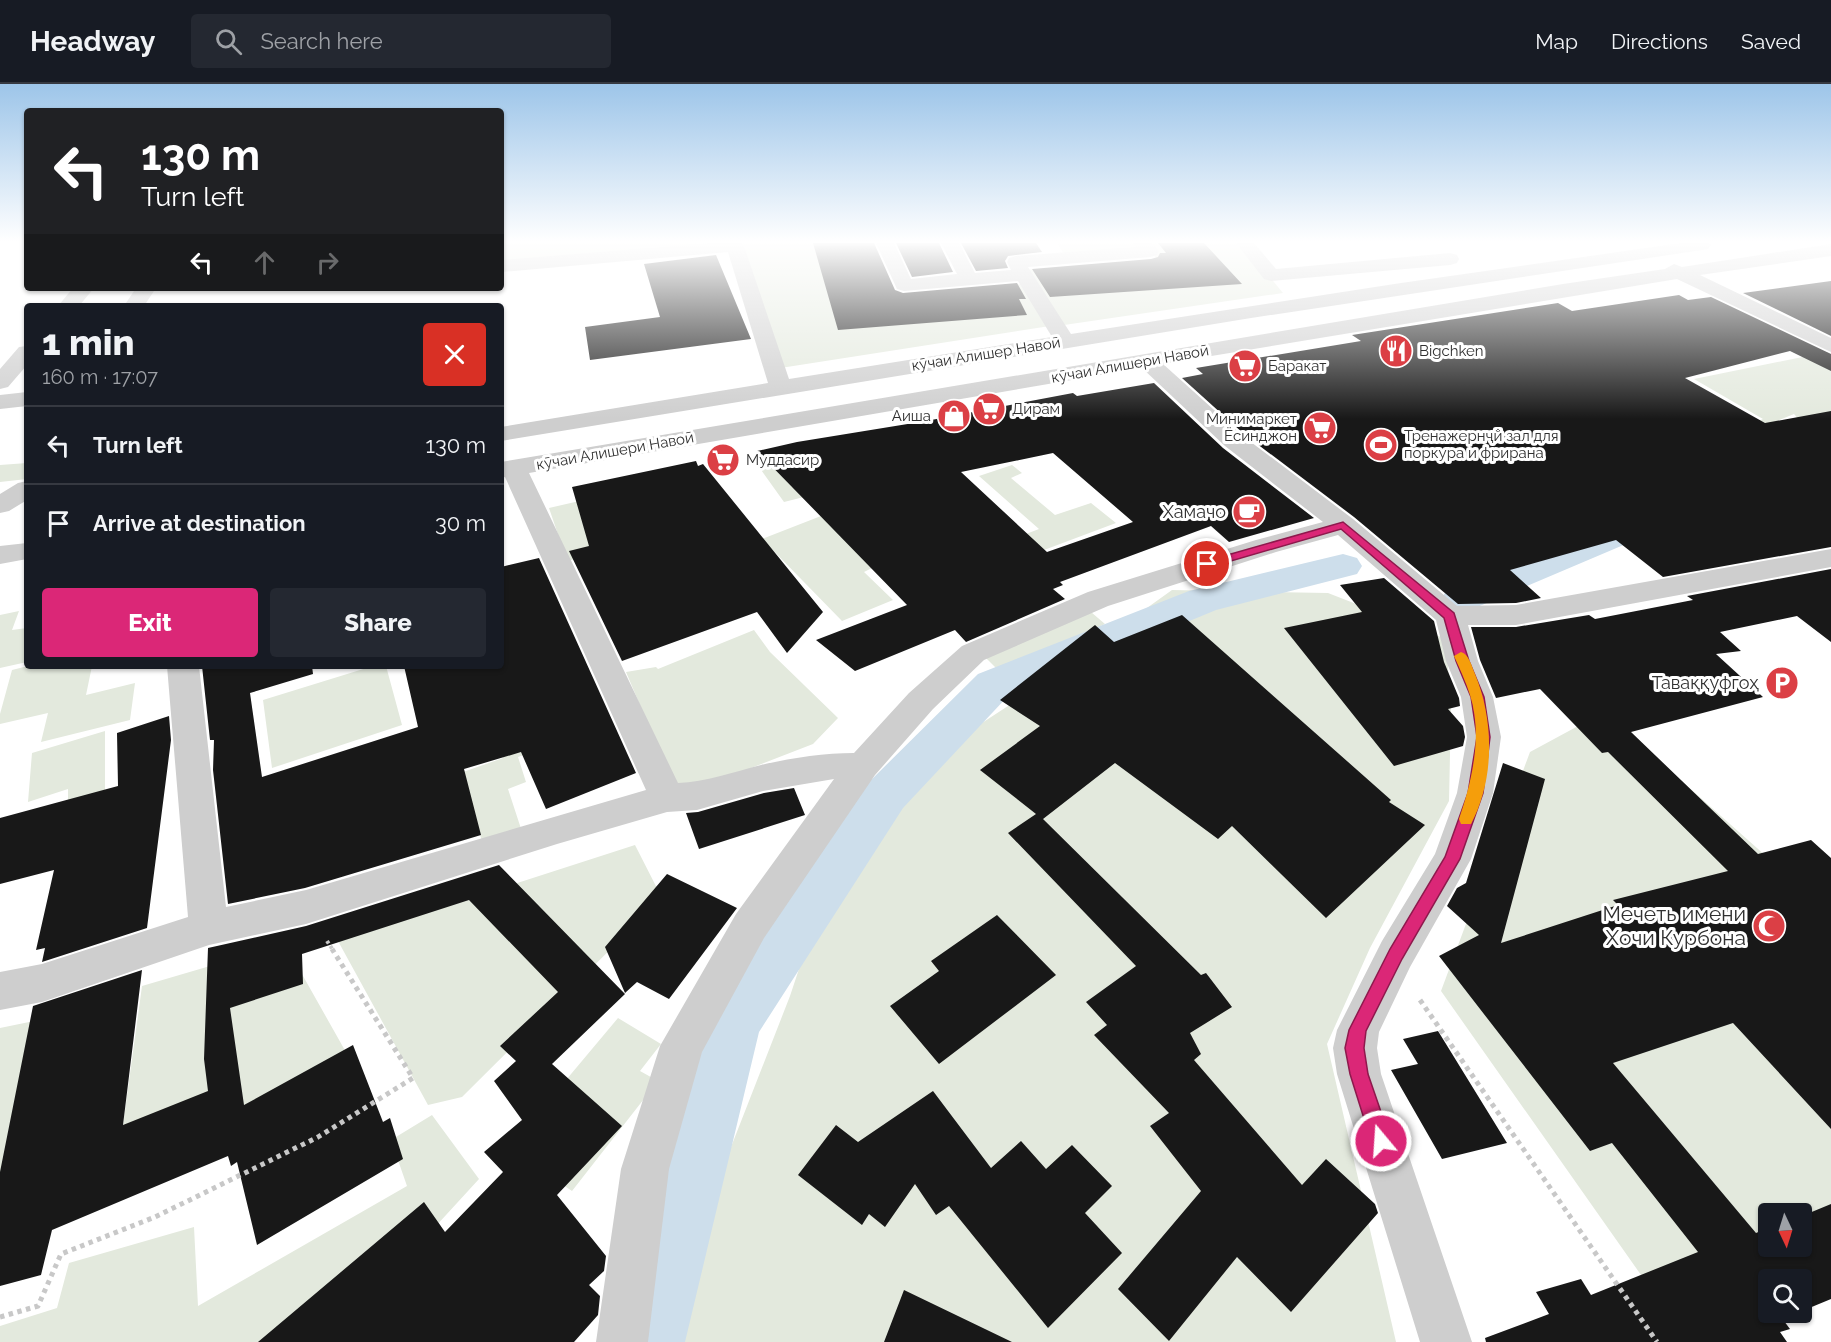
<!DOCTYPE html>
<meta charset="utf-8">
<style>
:root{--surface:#171b24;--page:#242831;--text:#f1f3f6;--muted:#9ea1a6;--line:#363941;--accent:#db2777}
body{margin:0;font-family:Raleway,sans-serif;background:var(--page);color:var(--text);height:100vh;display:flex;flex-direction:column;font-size:22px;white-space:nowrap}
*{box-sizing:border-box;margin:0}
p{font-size:20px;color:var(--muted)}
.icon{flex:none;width:33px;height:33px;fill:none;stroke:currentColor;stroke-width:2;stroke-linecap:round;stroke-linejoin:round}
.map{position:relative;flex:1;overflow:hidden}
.side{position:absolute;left:24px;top:219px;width:480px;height:366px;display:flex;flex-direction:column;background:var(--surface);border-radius:6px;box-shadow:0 2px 4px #0004}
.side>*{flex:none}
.guide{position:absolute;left:24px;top:24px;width:480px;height:183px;border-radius:6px;box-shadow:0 2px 4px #0004;background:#202124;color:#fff;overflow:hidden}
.needle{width:39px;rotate:176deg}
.buttons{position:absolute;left:1758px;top:1119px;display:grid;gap:12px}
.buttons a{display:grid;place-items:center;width:54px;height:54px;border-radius:6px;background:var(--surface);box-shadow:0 2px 4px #0004;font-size:30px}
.pin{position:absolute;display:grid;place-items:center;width:51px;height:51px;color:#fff;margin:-26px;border:3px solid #fff;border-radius:50%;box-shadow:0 2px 6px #0007}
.me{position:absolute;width:66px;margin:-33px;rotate:342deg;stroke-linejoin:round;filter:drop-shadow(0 0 4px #0008)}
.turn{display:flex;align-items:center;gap:21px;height:126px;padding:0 18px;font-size:27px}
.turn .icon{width:78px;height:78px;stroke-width:2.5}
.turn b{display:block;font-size:42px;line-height:51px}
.lanes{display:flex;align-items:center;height:57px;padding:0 18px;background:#0003;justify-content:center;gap:30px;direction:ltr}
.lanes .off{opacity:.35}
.round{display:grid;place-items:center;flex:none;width:63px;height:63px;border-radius:6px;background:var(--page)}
.head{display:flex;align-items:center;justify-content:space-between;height:102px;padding:0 18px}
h1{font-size:36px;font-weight:800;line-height:45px}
.primary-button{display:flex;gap:12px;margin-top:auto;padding:12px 18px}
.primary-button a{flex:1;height:69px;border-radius:6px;background:var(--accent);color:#fff;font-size:24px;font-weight:800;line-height:69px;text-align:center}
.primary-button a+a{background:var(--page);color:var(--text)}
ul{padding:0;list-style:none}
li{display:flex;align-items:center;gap:18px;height:78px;padding:0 18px;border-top:2px solid var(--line)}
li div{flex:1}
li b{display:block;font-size:22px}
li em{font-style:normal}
header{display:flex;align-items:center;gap:36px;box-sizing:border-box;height:84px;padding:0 30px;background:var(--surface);border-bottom:2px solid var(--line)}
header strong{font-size:28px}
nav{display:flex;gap:33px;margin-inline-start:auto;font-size:21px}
.search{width:420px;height:54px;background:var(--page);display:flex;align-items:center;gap:15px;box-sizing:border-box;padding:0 21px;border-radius:6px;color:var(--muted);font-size:22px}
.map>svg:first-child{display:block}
.green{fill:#e3e9dd;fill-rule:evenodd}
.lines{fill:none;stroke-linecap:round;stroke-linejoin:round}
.canal{fill:#cddeeb;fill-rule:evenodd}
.building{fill:#181818;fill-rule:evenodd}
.path-far1{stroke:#c8c8c8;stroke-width:4;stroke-dasharray:3 3;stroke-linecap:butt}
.path{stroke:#c8c8c8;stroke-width:5;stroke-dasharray:4.5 4.5;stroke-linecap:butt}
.minor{fill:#cecece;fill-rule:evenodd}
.route{fill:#db2777;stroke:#8e194d;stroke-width:1.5}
.slow{fill:#f59e0b}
.labels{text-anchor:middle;stroke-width:6;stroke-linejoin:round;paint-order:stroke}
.far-poi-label{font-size:15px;fill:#313131;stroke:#fff;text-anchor:start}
.far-street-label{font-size:15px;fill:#313131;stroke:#fff}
.poi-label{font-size:18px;fill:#313131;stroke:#fff;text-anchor:end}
.near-poi-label{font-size:21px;fill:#313131;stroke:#fff;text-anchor:end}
</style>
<header>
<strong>Headway</strong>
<div class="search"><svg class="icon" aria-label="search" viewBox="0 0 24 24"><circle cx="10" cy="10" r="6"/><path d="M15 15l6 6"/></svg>Search here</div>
<nav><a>Map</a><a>Directions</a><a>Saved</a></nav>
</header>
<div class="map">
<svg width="1831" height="1258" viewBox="0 0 1831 1258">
<rect width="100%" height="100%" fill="#fff"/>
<path class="green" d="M501,159H851L876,212L1021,200L1050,242L774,285L731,163L501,179Z
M1057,159H1138L1149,173L1069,178Z
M1145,159H1242L1283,209L1064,241L1025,186L1157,175Z
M1827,268L1831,270V340L1808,346L1794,330L1760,344L1740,345L1763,335L1694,295Z
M796,367L816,410L784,418L754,376Z
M27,379V395L0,398V381Z
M1012,381L1022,389L1011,394L1055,431L1091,419L1116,439L1044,466L1026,450L1039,445L979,392Z
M679,394L704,443L567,477L549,424Z
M821,432L874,483L864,488L893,516L842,537L762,455Z
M1172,506L1328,509L1446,555L1451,624L1449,717L1370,864L1327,960L1396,1258H682L724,1081L790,912L853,723L1031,607Z
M1077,516L1105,540L1000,588L973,561Z
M19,527L12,546L27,544V578L0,584V531Z
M754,546L770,568L838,634L813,660L738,689L676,706L626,588L656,583L658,585Z
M28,582H92L86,611L135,599L130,636L41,658L48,629L0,640V630L12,586Z
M373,582H386L402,641L272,684L263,616Z
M1604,628L1831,830V1199L1802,1210V1196H1768V1222L1684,1252L1441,907L1530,668ZM1768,1130H1802V1162H1768Z
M598,645L518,673L526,698L508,705L527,763L483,760L475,735L429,700L503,674L500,662Z
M105,647V725L68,737V705L28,718L32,669Z
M635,761L662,814L462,1013L428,1021L338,857Z
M285,860L347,970L213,1053L119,1070L142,902Z
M73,929L0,1179V944Z
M618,934L661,960L640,987L658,997L572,1107L509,1064Z
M432,1031L479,1095L402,1179L450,1258H0V1242L57,1224L69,1179L194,1143L198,1222L407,1102L391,1056Z"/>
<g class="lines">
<path class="canal" d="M1627,435L1640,438L1646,446L1640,454L1475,524L1461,528L1447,524L1441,515L1447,506Z
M1343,470L1357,474L1362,482L1357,490L1216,526L1008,612L903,724L759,948L685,1258H613L703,939L711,920L869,698L978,590L1189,507Z"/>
</g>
<path class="building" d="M813,159H874L895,206L903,209L1017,199L1026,215H1019L1027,231L838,246Z
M896,159H939L953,188L912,193Z
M961,159H1036L1042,168L1008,172L1005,177L1008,184L976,187Z
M1158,159H1204L1242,200L1050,213L1032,185L1151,175L1158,173L1160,169H1166Z
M716,171L751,255L590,276L585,243L660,233L644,180Z
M1831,197V252L1743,209Z
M1679,211L1688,216L1711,213L1831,270V287L1790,267L1685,294L1765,339L1831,327V463L1663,493L1616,456L1510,486L1541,514L1516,519L1458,520L1354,433L1244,350L1182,294L1203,290L1196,284L1361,257L1352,251L1558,219L1572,227Z
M1154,299L1223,364L1314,434L1229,458L1211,442L1060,498L1063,501L1053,505L1065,515L966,558L955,546L855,587L816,556L907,521L757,367L797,358L926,337L1073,309L1077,312ZM1053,369L1133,438L1047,468L961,388Z
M696,377L698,382L703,380L823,528L787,569L757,528L622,577L569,467L589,462L572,403Z
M539,474L636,689L546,725L521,668L464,685L481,751L305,804L228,820L213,686L214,656H210L202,582H312L313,590L250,609L262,693L418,643L404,582H501V483Z
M1831,485V558L1797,532L1720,548L1741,567L1716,570L1763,613L1631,648L1758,770L1811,756L1831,774V1045L1733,939L1613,979L1756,1149L1768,1144V1162H1802V1132L1831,1120V1215L1802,1227V1196H1768V1228L1802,1229L1784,1237L1790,1245L1780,1248L1787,1258H1486L1485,1254L1549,1230L1536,1208L1581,1195L1591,1211L1698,1168L1612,1059L1590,1067L1439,872L1479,851L1447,822L1457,804L1466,799L1503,679L1545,695L1501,859L1618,821L1613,816L1728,787L1608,668L1602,669L1540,605L1496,614L1480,576L1471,543H1516L1589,531L1595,535L1693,516L1687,512Z
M1384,494L1434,537L1444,578L1459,614L1460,622L1448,625L1463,642L1465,653L1463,662L1394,682L1284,544L1362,528L1340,501Z
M1182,531L1391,716L1389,718L1425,741L1326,834L1232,742L1218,755L1115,679L1043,735L1201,891L1206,889L1232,923L1190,949L1201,970L1194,976L1302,1101L1326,1075L1375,1120L1378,1129L1291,1228L1237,1173L1169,1257L1118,1205L1201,1107L1150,1042L1169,1029L1094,951L1107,941L1086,918L1136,882L1008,749L1036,730L980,686L1040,642L1000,616L1095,541L1114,558Z
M169,632L171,656L147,844L42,878L45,864L36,866L54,786L0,800V734L118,702L117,649Z
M794,704L805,731L699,765L686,729L698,728L764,709Z
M499,781L625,910L552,980L622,1042L557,1111L606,1172L604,1187L589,1201L600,1212L598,1231L574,1258H258L424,1118L445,1148L503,1088L484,1068L522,1036L494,997L516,977L500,962L558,908L469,816L302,870L303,900L230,924L244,1021L353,961L383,1038L390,1034L403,1075L257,1161L237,1078L231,1082L228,1072L52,1146L41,1191L0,1202V1088L33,922L142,886L123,1041L208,1007L204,975L208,864L306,842Z
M667,790L737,824L669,915L637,898L625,909L605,863Z
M997,831L1056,891L939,980L890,922L939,887L931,877Z
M1438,947L1507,1059L1442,1075L1391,986L1418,980L1403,955Z
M933,1007L991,1084L1021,1057L1046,1085L1072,1061L1112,1102L1085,1129L1122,1169L1048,1244L949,1122L936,1131L915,1100L885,1143L869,1130L862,1141L798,1091L836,1041L858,1058Z
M904,1206L1012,1258H884Z"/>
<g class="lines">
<path class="path-far1" d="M327,857L333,866"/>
<path class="path" d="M1420,916L1657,1258
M0,1233L38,1222L61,1170L155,1133L318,1053L413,994L332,865"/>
<path class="minor" d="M711,159H742L744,162L789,295L1052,253L1018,197L904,207L897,205L876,159H894L911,195L957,190L941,159H959L975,189L1011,186L1007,178L1009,174L1016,172L1135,163L1133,159H1152L1159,167L1157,171L1150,173L1028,183L1071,250L1401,199L1681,159H1709L1711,161L1708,165L1702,166L1251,234L501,357V343L768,299L728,168L501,188V176Z
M1236,159H1254L1276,185L1450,169L1457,171L1459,175L1457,179L1450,181L1271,197L1264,195Z
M1831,160V172L1700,191L1831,254V268L1677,195L1163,280L1243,352L1353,435L1457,522L1516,521L1831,465V483L1516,541H1468L1478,577L1493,613L1501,653L1493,709L1471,775L1410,883L1379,948L1377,964L1381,990L1472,1258H1420L1337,990L1333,964L1337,946L1382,857L1435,770L1457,709L1467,653L1461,613L1446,577L1436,536L1338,451L1276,468L1108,522L984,576L933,625L875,691L764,854L702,968L669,1085L648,1258H596L621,1085L660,962L736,830L834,695L763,707L697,726L667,728L557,760L306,840L209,861L42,918L0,926V888L42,880L188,833L167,582H199L226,823L306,806L646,706L505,393L501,394V378L1563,200L1665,185L1674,180L1682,183ZM1142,284L1225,362L1323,438L1256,456L1088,508L962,562L909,609L854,669C824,669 791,674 761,681C733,688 706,698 678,699L529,389Z
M73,204H94L79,222H58Z
M136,204H156L144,222H124Z
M27,262V281L8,303L0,305V285L19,263Z
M27,308V322L0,325V311Z
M27,397V416L9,427L0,429V410L18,399Z
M27,459V475L0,480V462Z"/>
</g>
<linearGradient id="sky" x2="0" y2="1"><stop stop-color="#9dc5e9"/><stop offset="0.47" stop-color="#fff"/><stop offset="1" stop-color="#fff" stop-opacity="0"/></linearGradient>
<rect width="1831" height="335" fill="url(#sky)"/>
<path class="route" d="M1343,438L1454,529L1469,577L1484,613L1490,653L1483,709L1460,775L1402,875L1366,947L1364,964L1368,990L1391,1057L1388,1064L1381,1066L1374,1064L1371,1057L1350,990L1345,964L1349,946L1390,865L1445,773L1468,709L1477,653L1471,613L1456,577L1444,534L1341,445L1207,484L1201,480L1203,478Z"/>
<path class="slow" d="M1461,568C1469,570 1472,583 1475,590C1494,636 1495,695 1471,740H1461L1459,735C1472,697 1483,651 1470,611C1466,598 1460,585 1454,572Z"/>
<defs>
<symbol id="restaurant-disc" viewBox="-11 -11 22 22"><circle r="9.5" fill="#db3f45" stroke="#fff"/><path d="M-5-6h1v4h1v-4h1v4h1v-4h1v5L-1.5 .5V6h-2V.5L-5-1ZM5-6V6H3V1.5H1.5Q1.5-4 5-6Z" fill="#fff"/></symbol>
<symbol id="supermarket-disc" viewBox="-11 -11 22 22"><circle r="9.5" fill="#db3f45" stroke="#fff"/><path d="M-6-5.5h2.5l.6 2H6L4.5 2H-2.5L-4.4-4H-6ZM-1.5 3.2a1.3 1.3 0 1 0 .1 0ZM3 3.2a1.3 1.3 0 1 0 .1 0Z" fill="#fff"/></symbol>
<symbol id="shop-disc" viewBox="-11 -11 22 22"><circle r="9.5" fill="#db3f45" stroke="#fff"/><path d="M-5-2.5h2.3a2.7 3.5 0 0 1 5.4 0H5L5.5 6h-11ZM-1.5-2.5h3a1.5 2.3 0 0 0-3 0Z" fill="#fff"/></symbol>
<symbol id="stadium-disc" viewBox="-11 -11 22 22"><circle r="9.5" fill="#db3f45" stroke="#fff"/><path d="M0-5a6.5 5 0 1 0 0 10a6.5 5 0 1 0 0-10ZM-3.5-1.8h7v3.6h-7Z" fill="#fff"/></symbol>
<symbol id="cafe-disc" viewBox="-11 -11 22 22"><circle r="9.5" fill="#db3f45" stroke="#fff"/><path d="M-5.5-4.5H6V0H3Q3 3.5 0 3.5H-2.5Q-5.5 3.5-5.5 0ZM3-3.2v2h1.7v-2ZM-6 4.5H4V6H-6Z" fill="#fff"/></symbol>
<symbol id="parking-disc" viewBox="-11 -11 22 22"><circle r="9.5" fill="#db3f45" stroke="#fff"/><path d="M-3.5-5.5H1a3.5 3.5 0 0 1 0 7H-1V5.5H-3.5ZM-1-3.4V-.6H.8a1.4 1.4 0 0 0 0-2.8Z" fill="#fff"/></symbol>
<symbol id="mosque-disc" viewBox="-11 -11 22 22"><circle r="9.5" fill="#db3f45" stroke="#fff"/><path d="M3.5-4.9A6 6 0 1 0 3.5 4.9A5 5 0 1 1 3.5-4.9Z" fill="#fff"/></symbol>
</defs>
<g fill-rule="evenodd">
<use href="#restaurant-disc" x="1377" y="248" width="38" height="38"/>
<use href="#supermarket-disc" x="1226" y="263" width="38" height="38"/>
<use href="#supermarket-disc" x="970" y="306" width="38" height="38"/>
<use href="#shop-disc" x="935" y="313" width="38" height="38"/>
<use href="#supermarket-disc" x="1301" y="325" width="38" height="38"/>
<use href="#stadium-disc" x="1362" y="342" width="38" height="38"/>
<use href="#supermarket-disc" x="704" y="357" width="38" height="38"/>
<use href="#cafe-disc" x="1230" y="409" width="38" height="38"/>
<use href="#parking-disc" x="1763" y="580" width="38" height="38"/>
<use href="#mosque-disc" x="1750" y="823" width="38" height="38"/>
</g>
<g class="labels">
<g class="far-poi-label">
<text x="1419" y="272">Bigchken</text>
<text x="1268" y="287">Баракат</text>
<text x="1012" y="330">Дирам</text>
<text x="931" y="337" text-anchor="end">Аиша</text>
<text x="1297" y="340" text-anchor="end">Минимаркет<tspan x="1297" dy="17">Ёсинджон</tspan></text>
<text x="1404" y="357">Тренажернҷй зал для<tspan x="1404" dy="17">поркура и фрирана</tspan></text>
<text x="746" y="381">Муддасир</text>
</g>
<g class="far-street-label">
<text transform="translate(986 270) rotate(-9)" y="5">кӯчаи Алишер Навоӣ</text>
<text transform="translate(1130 280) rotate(-10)" y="5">кӯчаи Алишери Навоӣ</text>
<text transform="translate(615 367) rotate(-10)" y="5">кӯчаи Алишери Навоӣ</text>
</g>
<g class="poi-label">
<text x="1226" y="434">Хамачо</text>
<text x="1759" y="605">Таваққуфгоҳ</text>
</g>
<g class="near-poi-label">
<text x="1746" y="837">Мечеть имени<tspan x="1746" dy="24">Хочи Курбона</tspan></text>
</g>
</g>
</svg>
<div class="buttons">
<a><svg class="needle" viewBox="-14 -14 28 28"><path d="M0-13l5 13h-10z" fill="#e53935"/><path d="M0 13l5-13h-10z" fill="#9ea1a6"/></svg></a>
<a><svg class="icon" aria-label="search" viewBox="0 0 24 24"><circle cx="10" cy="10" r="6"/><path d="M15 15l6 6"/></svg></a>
</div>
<div class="pin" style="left:1207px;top:480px;background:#d93025"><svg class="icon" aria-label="arrive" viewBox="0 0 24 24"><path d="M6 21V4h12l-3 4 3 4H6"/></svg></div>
<svg class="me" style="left:1381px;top:1057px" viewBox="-20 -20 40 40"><circle r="17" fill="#db2777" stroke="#fff" stroke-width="3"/><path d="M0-11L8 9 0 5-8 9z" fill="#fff"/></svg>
<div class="guide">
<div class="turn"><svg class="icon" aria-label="left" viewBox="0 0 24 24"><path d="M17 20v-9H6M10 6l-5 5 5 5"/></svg><div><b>130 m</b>Turn left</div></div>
<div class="lanes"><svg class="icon" aria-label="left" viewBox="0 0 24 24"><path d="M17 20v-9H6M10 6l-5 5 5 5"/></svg><svg class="icon off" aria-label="ahead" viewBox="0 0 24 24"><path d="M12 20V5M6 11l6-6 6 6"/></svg><svg class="icon off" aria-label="right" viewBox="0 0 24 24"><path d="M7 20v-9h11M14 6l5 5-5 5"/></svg></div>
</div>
<section class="side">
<div class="head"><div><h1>1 min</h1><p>160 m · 17:07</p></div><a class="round" style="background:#d93025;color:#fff"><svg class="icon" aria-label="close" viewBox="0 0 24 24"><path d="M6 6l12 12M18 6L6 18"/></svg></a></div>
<ul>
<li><svg class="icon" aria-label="left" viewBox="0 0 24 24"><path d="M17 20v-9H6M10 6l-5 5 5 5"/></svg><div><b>Turn left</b></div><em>130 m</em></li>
<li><svg class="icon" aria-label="arrive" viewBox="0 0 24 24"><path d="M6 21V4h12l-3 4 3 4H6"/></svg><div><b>Arrive at destination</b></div><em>30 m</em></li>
</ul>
<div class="primary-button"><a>Exit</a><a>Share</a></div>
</section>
</div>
